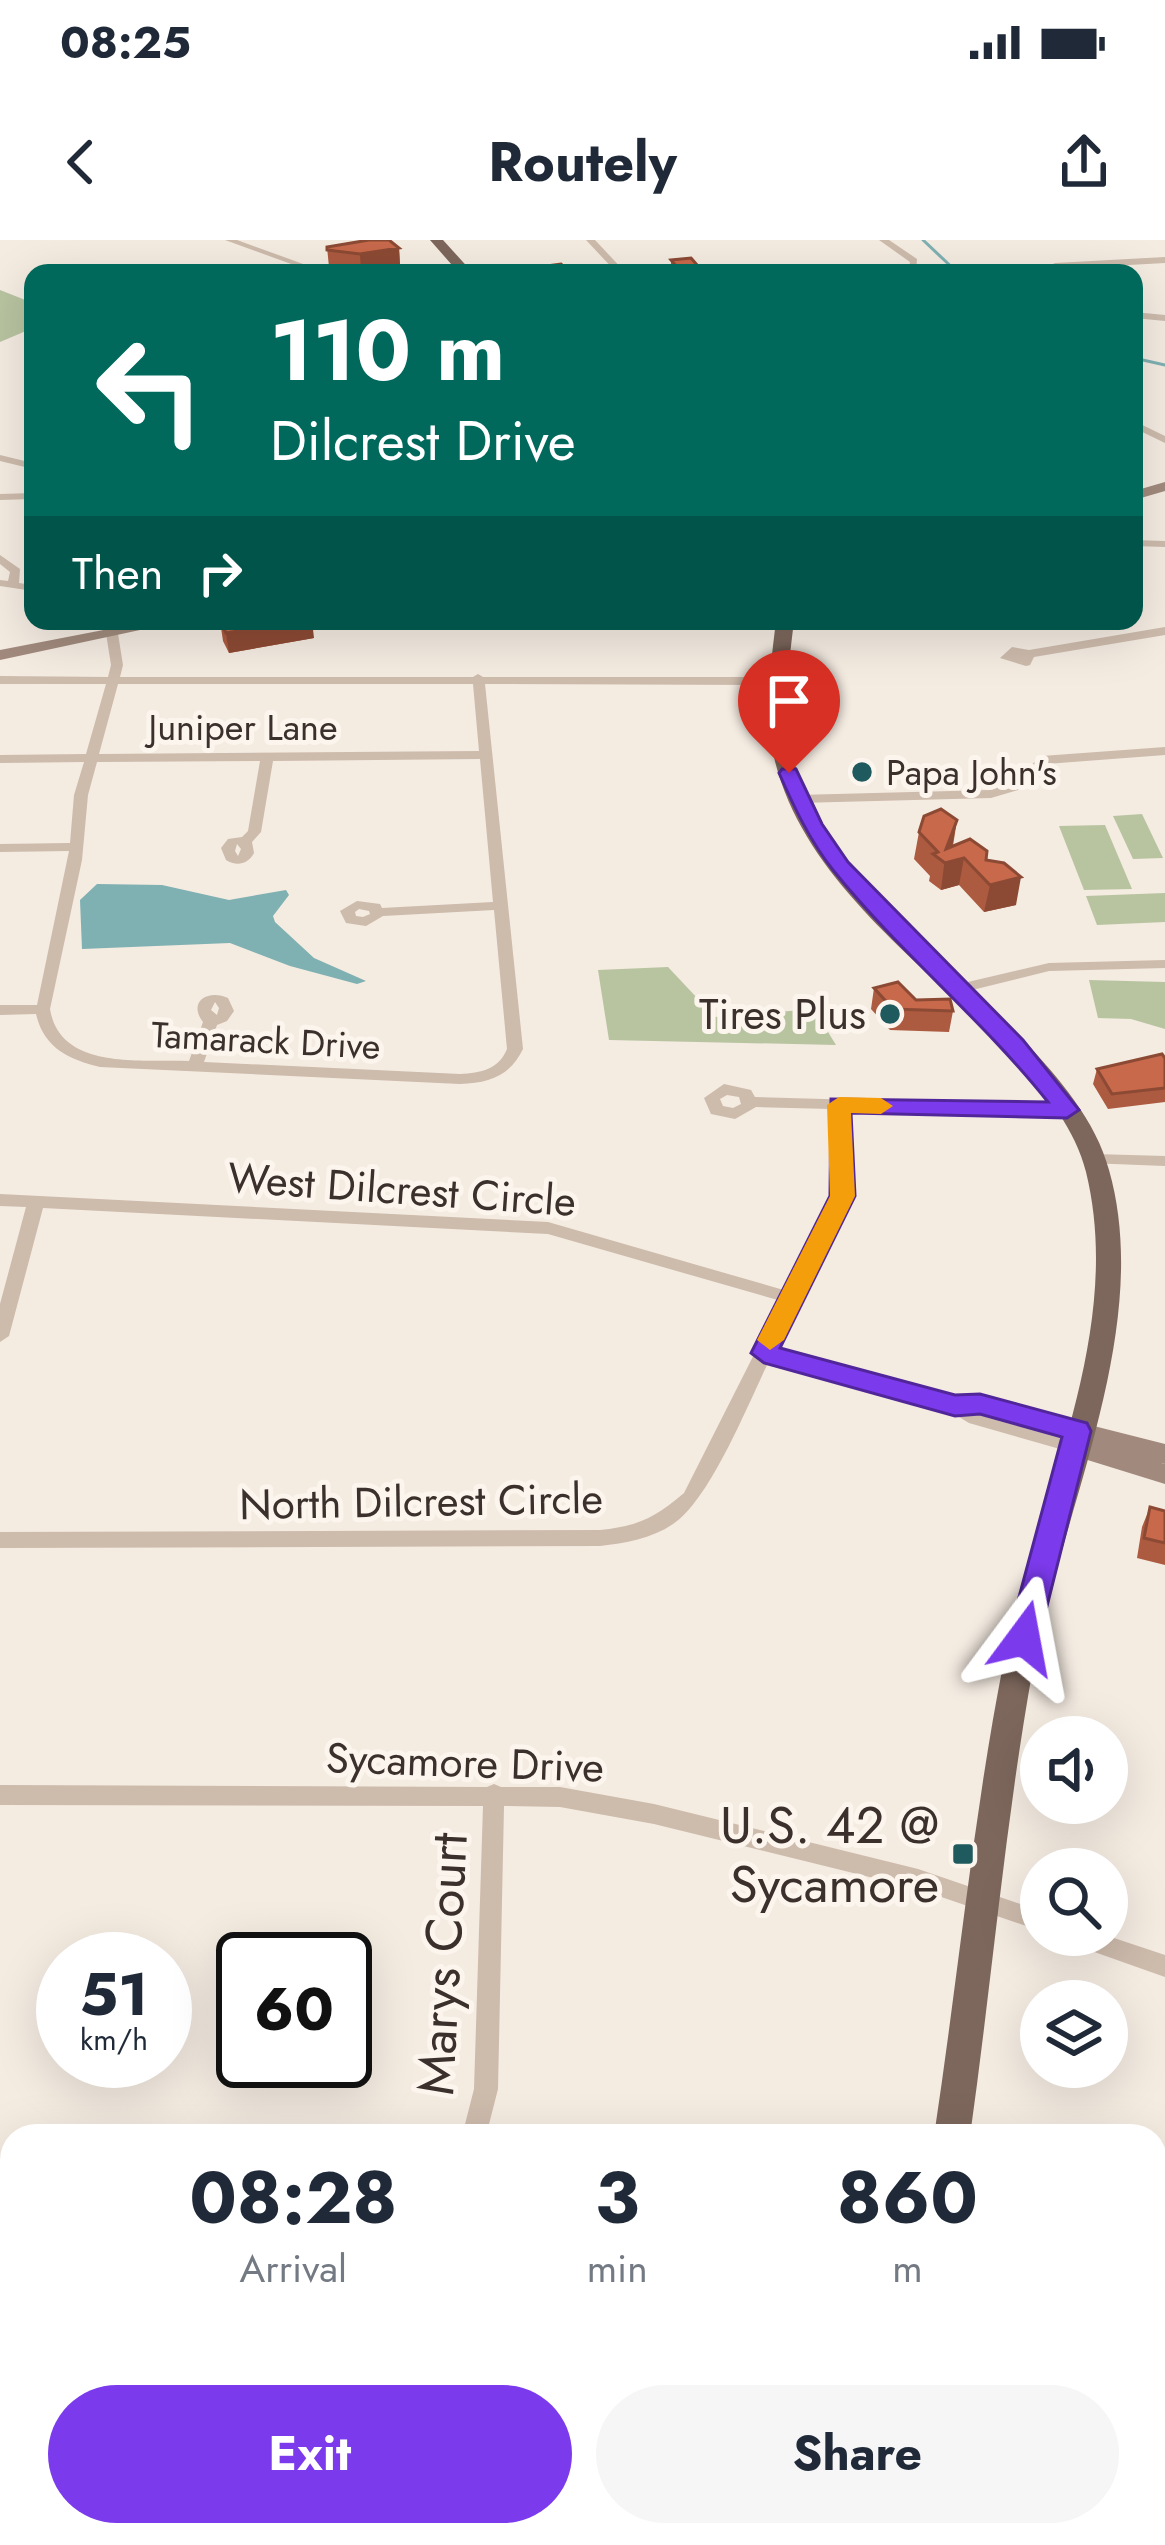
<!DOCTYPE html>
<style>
:root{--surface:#fff;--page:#f6f6f7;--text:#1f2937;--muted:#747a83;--accent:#7c3aed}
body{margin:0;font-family:Jost,sans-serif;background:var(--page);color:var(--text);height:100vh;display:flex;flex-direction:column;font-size:45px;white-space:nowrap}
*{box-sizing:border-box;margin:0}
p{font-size:39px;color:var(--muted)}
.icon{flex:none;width:66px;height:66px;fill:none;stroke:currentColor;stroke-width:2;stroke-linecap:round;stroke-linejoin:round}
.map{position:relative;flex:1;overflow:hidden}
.drawer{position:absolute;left:0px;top:1884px;width:1167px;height:423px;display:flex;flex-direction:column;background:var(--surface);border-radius:36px 36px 0 0;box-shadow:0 12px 48px #0002}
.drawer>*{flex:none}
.top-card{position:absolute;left:24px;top:24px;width:1119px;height:366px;border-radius:24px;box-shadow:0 12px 48px #0002;background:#00695c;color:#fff;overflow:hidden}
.buttons{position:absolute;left:1020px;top:1476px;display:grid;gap:24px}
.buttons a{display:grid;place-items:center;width:108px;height:108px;border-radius:50%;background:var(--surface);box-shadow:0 12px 48px #0002;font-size:60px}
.speed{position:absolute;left:36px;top:1692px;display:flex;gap:24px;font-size:60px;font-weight:700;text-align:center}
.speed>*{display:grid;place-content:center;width:156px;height:156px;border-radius:50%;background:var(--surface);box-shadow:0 12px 48px #0002;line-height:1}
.speed small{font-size:30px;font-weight:400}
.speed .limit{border:6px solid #111;border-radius:18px;background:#fff;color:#111}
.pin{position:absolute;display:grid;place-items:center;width:102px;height:102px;color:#fff;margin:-123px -51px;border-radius:50% 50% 50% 0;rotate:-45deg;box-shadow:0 0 12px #0007}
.pin .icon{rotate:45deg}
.me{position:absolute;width:132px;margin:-66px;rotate:13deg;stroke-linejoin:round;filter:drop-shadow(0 0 9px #0008)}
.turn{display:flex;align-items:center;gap:42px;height:252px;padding:0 48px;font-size:54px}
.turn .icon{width:156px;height:156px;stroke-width:2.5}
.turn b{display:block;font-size:84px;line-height:102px}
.then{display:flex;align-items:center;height:114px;padding:0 48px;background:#0003;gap:24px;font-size:45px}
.eta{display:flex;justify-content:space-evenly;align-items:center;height:204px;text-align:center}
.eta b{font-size:72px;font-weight:700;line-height:84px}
.button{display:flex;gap:24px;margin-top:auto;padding:24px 48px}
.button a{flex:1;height:138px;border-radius:72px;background:var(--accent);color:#fff;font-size:48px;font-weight:700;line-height:138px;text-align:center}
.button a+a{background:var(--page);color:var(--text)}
.status{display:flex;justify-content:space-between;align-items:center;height:84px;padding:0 60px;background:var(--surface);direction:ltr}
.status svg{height:33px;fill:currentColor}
header{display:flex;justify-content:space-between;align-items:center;height:156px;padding:0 48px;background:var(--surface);font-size:54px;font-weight:700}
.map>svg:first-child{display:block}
.green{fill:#b8c4a0}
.water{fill:#7fb0b2}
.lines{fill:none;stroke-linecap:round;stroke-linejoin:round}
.stream{stroke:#7fb0b2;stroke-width:3}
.street{fill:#cdbbac;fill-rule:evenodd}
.secondary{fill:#a18a7d;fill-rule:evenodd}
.primary{fill:#7d675c;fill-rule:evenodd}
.wall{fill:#ac5a40}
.shaded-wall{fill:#8c4a34}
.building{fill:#c8694b;stroke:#8c4a34;stroke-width:3}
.route{fill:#7c3aed;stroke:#51269a;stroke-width:3}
.slow{fill:#f59e0b}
.poi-dot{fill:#1f5a5e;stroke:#fbf5ee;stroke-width:4.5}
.labels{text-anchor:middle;stroke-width:10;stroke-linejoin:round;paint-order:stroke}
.far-street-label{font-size:36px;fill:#3b302b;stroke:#fbf5ee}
.far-poi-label{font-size:36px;fill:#3b302b;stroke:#fbf5ee;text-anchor:start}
.poi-label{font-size:42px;fill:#3b302b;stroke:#fbf5ee;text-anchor:end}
.street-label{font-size:42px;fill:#3b302b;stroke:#fbf5ee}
.near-poi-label{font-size:51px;fill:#3b302b;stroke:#fbf5ee;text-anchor:end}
.near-street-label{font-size:51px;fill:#3b302b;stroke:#fbf5ee}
</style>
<div class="status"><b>08:25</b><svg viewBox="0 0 49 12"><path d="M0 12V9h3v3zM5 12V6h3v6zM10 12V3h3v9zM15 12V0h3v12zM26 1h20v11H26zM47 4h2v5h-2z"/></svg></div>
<header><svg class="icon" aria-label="back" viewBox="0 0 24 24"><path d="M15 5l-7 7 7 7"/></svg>Routely<svg class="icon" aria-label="share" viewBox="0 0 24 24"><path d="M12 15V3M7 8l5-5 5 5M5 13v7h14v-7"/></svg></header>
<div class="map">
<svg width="1165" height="2305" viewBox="0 0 1165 2305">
<rect width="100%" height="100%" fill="#f4ebe1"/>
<path class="green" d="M0,50L33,63V88L0,102Z
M1142,574L1163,618L1133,619L1113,576Z
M1105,585L1132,649L1084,650L1059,586Z
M1165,653V682L1097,685L1086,656Z
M668,727L715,777L814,769L836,805L609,800L598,730Z
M1089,740L1165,742V789L1131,779L1098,778Z"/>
<path class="water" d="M97,644L162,645L229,660L286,650L289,655L273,676L275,682L314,718L366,741L357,744L290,726L230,703L82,709L80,660Z"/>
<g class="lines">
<path class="stream" d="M923,0L958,33
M1134,118L1165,125"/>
<path class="street" d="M225,0H237L328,33H316Z
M586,0H595L626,33H617Z
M879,0H889L917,19L916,33H908L910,22Z
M1165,17V23L1056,29L1046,33H1034L1055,23Z
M419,30H453L457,33H415Z
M1134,72L1165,75V81L1134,78Z
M1134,181L1165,196V203L1134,188Z
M0,215L33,223V229L0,221Z
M33,253V259L0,260V254Z
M1134,300L1165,301V307L1134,306Z
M0,315L20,329L19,343L33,345V351L0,346V340L8,341L10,332L0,324Z
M104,381H116L123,425L120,437H473L478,434L483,437H780L786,441L780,445L485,444L523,809C510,836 489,843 460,844L100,827C68,819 44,808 36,774L0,775V765H37L69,611L0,612V604L70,603L74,555L84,522L0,523V515L86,514L106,444H0V436L108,437L111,425ZM118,444H473L479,511L99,514ZM480,519L493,662L382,668L380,664L357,661L340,671L346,683L366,686L383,676L494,670L507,809C499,829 481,833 460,834L204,822L217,785L227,781L234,771L228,758C209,749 187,761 203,782L189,821C142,819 60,831 50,769L82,620L88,555L97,522L260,521L248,591L242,597L228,599L221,608L226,620C237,627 248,624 254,613L252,602L261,592L273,521ZM237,604L241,609L238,616L235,611ZM359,669L369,671L370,674L363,677L356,676L355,672ZM215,762L219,768L217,775L211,770Z
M1165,387V395L1034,417L1030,425L1026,426L1000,418L1012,407L1029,410Z
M1165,507V515L1046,524L1018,550L991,558L798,563L791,559L798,555L990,550L1008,544L1042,516Z
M1165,720V728L1049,731L960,753L953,748L955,745L1049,723Z
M724,844L751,850L755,857L1073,866L1075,870L1073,874L1067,875L847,870L852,946L846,966L775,1109L955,1159L980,1157L1084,1186L1087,1191L1084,1196L1078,1198L978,1171L1081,1201L1083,1206L1081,1211L1074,1213L969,1183L949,1171L769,1121C748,1164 710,1260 673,1284C651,1299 625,1303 600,1306L0,1308V1292L600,1290C638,1286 655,1278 684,1253L781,1061L548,994L43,968L9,1096L0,1102V1064L26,967L0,966V954L548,982L787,1051L830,966L836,946L831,869L756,867L735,879L711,874L704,858ZM727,855L739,857L741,864L733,868L723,866L720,859Z
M1094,914L1165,916V926L1088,923L1086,919L1088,915Z
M494,1544L501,1547H560L654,1564L918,1629L1041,1671V1691L918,1649L654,1584L560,1567L504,1566L498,1849L486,1896H462L474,1849L483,1566L0,1565V1545L487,1547Z
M1063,1695H1105L1165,1715V1737L1066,1702Z
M0,1975H12V1999H0Z"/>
<path class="secondary" d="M1165,242V251L1134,260V251Z
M150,381H182L0,420V410Z
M1078,1182L1165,1204V1224L1147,1219L1165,1224V1244L1065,1213L1062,1206L1070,1198L1066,1191L1069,1184Z"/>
<path class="primary" d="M430,0H443L473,33H459Z
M776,381H794C789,422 783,467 791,508C817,636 940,714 1025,802C1059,838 1096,881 1109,930C1154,1088 1061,1272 1033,1428C1005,1583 992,1740 970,1896H934C958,1738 973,1577 1004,1420C1035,1263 1126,1095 1086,932C1074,883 1036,841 1001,805C917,716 797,636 772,508C765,467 771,422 776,381Z
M895,2295H937L938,2305H896Z"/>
</g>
<path class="wall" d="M327,7L399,8L400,25L361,31L329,27Z
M671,20L704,33H671Z
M220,381L314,398L229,413L223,401Z
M957,580L953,606L986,620L1016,665L984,672L959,645L941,650L929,641L930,636L914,619L919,592Z
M874,748L953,771L949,792L890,790L871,769Z
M1165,818V862L1108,869L1093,844L1097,829Z
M1150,1267L1165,1271V1325L1137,1318L1142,1287Z
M748,2295H772L769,2302Z
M1043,2295H1148V2303L1072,2305L1043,2300Z"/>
<path class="shaded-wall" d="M399,8L400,25L361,31L360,14Z
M297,381H312L314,398L229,413L226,393Z
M957,580L952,607L964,618L959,645L941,650L946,609Z
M1021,637L1016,665L984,672L990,645Z"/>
<path class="building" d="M369,0H389L399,8L360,14L327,10V7Z
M691,18L704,33H678H682L671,20Z
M561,24L570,33H537L531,28Z
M220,381H297L226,393Z
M941,569L957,580L946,609L970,599L987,611L986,620L1004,623L1021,637L990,645L964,618L945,623L933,614L938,612L919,592L924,576Z
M898,742L916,760L950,759L953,771L893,769L874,748Z
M1162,814L1165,818V848L1112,854L1097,829Z
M1150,1267L1165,1271V1303L1144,1298Z
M1100,2295H1148V2303Z"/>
<path class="route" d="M782,529H796L822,584L848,622L1023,800L1079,870L1067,878L851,873L855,956L780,1108L955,1155L980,1154L1087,1183L1091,1191L1039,1398L1034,1407L1024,1410L1013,1407L1008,1398L1062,1197L980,1174L955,1176L764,1123L751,1113L830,956L831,859L1048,862C982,779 899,712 833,630C810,601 794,567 779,533Z"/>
<path class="slow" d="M839,857L881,858L893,866L881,874L851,873L855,956L784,1100L770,1110L757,1100L830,956L827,865Z"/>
<g class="poi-dot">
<circle cx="862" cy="532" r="12"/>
<circle cx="890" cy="774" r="12"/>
<rect x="951" y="1602" width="24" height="24" rx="6"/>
</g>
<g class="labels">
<g class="far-street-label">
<text x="243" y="500">Juniper Lane</text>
<text transform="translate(266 800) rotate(3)" y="13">Tamarack Drive</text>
</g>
<g class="far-poi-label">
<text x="886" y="545">Papa John's</text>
</g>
<g class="poi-label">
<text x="866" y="789">Tires Plus</text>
</g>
<g class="street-label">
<text transform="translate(402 949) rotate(4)" y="15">West Dilcrest Circle</text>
<text transform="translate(421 1261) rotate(-1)" y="15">North Dilcrest Circle</text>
<text transform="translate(465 1522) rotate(2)" y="15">Sycamore Drive</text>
</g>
<g class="near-poi-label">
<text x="939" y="1603">U.S. 42 @<tspan x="939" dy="59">Sycamore</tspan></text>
</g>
<g class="near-street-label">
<text transform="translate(442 1724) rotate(-87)" y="18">Marys Court</text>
</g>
</g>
</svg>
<div class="buttons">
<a><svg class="icon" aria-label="sound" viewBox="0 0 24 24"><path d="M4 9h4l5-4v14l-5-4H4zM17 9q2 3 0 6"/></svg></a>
<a><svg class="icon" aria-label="search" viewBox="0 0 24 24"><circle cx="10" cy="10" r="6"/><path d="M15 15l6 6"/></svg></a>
<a><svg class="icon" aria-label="layers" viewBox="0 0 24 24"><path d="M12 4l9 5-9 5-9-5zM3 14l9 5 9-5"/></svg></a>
</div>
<div class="speed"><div>51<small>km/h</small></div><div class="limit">60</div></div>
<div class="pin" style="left:789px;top:533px;background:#d93025"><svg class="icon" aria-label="arrive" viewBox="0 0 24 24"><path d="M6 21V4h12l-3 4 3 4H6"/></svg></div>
<svg class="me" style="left:1024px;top:1398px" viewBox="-20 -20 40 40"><path d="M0-17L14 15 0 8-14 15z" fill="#7c3aed" stroke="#fff" stroke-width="4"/></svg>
<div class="top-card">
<div class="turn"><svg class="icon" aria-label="left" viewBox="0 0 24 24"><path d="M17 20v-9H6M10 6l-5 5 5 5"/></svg><div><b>110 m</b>Dilcrest Drive</div></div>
<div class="then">Then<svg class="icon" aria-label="right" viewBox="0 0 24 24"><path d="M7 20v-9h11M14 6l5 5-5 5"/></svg></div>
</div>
<section class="drawer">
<div class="eta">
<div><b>08:28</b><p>Arrival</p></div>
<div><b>3</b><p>min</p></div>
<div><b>860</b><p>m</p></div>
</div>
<div class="button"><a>Exit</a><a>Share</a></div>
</section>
</div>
